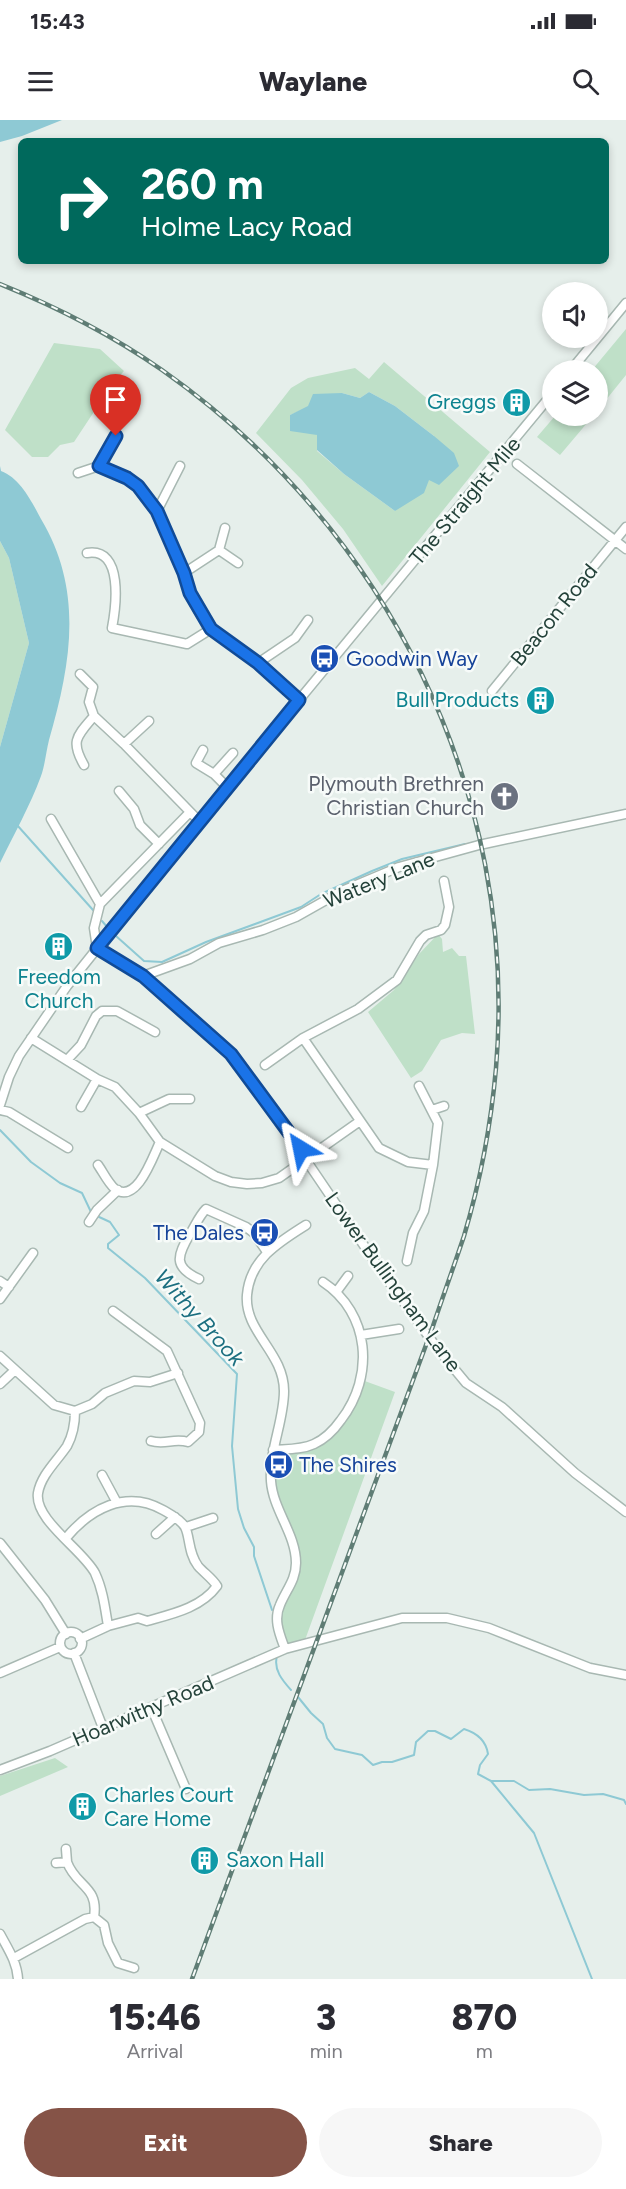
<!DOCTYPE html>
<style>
:root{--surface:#fff;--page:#f7f7f7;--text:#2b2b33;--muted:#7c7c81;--accent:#855347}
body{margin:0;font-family:Figtree,sans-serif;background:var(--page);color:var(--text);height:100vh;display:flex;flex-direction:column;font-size:22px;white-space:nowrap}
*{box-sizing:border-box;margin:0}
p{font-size:20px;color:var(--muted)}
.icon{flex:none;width:33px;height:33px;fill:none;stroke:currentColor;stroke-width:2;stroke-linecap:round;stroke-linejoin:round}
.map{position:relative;height:1859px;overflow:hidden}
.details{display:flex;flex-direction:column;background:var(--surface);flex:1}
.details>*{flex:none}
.guide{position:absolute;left:18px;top:18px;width:591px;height:126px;border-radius:9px;box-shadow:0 3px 9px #0003;background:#00695c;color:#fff;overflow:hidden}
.tools{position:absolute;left:542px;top:162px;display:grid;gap:12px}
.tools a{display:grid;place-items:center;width:66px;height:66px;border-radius:50%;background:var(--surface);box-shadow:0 3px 9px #0003;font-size:30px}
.pin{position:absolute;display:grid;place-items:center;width:51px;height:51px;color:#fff;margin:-62px -26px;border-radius:50% 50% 50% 0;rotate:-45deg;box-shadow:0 0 6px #0007}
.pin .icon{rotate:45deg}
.me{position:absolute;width:66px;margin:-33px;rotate:325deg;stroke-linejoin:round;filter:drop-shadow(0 0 4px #0008)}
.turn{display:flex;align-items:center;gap:21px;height:126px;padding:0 24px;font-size:27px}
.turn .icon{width:78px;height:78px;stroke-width:2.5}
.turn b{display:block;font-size:42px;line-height:51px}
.eta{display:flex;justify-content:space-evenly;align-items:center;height:102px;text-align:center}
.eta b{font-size:36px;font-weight:800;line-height:42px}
.action{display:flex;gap:12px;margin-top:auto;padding:12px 24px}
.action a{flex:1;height:69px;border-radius:36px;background:var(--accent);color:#fff;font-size:24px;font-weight:800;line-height:69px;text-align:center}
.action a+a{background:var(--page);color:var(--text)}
.status{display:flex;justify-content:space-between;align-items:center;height:42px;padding:0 30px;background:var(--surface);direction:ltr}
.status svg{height:16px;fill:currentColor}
header{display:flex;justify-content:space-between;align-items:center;height:78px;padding:0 24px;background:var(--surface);font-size:27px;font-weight:800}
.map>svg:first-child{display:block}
.green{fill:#bfe0c8;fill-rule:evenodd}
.water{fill:#8ec9d4}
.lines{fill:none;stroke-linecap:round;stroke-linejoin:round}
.stream{stroke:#8ec9d4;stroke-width:2}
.minor-casing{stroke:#a8b8b2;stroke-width:11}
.minor{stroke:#fff;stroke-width:8}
.rail-casing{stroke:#5f7d75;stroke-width:4.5}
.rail{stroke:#f7fbf9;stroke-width:2;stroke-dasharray:7;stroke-linecap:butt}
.route-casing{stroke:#114b97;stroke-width:15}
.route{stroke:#1a73e8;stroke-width:10}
.labels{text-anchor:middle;stroke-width:5;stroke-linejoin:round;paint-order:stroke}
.culture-label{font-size:21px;fill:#0d838f;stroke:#f7fbf9;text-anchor:end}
.street-label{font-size:21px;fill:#24423a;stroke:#f7fbf9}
.transit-label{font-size:21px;fill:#164399;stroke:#f7fbf9;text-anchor:start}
.worship-label{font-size:21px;fill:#5b616d;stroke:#f7fbf9;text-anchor:end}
.water-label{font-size:22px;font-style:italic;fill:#1c6f80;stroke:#f7fbf9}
</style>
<div class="status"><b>15:43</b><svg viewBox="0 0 49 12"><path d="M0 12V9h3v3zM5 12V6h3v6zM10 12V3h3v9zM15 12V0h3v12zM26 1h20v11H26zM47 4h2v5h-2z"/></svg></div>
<header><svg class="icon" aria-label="menu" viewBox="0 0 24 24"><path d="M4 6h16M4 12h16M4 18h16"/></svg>Waylane<svg class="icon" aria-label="search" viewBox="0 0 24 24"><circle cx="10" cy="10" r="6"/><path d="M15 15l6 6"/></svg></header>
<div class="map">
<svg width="626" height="1859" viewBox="0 0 626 1859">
<rect width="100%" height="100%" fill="#e6efeb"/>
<path class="green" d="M626,209V255L597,291V250H592Z
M54,223L100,229L124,251L113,263L74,322L60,325L48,337H32L5,310Z
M384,242L490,332L382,466L343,409L302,360L256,313L291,268L308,258L355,248L369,259ZM369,272L395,286L434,316L395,391L344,354L317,331V315L290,295L342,273L360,278Z
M555,296H593L560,335L537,317Z
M0,421L9,438L29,523L0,627Z
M438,814L442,819L443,832L452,828L459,836H466L475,914L462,913L441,920L422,951L411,958L368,892L394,870L419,834Z
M362,1260L395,1272L305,1520L285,1529L279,1500L281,1484L298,1445L272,1362L274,1329C283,1329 293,1329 302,1328C335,1322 350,1287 362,1260Z
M55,1638L68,1647L0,1676V1656Z"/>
<path class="water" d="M0,0H62L22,16L0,22Z
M369,272L395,286L434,316L454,333L459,346L439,365L429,360L424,373L395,391L344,354L317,330V315L290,311V295L308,286L313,274L342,273L360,278Z
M0,346L1,351C20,358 32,382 41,399C84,471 71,544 49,620C46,632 45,645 41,656C30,686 14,714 0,743V627L29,523L9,438L0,421Z"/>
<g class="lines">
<path class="stream" d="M17,705L93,790
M102,801L108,808
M116,816L144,841L162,842L206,822L301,787L321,774L372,751L402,739L465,724
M0,1010L31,1042L60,1063L82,1073L91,1092
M97,1096L110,1102L119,1115L108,1124V1128L145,1158L237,1254L232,1326L238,1389L244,1408L254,1427V1436L272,1490
M277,1536C273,1550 283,1561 291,1570
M298,1577L311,1593L323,1604L327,1618L335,1629L362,1635L373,1645L382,1642H392L414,1635L416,1622L428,1611H435L451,1619L464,1609C477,1613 486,1620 488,1634L480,1645L478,1654L491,1661L534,1713L592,1859
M491,1661H514L529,1670L550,1669L584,1675L603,1674L624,1680L626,1684"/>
<defs>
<path id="minor" d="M571,250L626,183
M517,344L626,429
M99,346L127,358L138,366L157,391L184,453L190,473L198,490L211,509L258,543L299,580
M78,353L99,346L115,316
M157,391L180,346
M219,430L225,408
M87,433C124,427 116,487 112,508L187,524L211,509
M184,453L219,430L238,443
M258,543L295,518L308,500
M80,554L93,567L89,582L94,596L124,624L199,701
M492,571L626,407
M124,624L149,601
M203,630L196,643L214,654L227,667
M84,645C70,621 77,616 94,596
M214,654L233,633
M119,671L134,689L140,705L159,724
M190,692L100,784L94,808L97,828L143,856L220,922L241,945L301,1029
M51,699L100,784
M143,856L190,839L219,823L263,810L296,797L342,771L399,747L479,725L626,694
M31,918L97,959L115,967L139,993L160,1022L215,1056L231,1062L247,1064L262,1063L279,1058L360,1001
M303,918L358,889L397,860L420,821L426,815L441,810L445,805L449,787L444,761
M67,940L81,925L96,896L102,891H117L155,912
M265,945L303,918L379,1028L408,1042L433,1045L438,1003L419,966
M0,985L9,957L19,936L67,866L199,701L552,274
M81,987L97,959
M0,990L9,992L68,1028
M432,990L444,986
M139,993L169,979H190
M306,1040L386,1158L437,1228L466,1263L502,1287L575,1353L626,1392
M98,1045C103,1052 108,1063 115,1069C137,1085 153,1036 160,1022
M89,1102L97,1090L118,1070
M407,1141L413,1113L424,1091L433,1045
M199,1159C173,1147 177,1136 190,1114C195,1106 199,1096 206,1089L246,1107L254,1113L267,1132
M0,1161L9,1167
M337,1171L348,1156
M0,1179L33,1133
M113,1191L167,1231L200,1303L199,1312L188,1322C174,1318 165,1325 151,1321
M361,1215L399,1209
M0,1236L54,1285L75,1291L92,1284L105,1273L134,1261L150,1262L178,1253
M0,1264L15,1250
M75,1291C75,1304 73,1315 67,1326C57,1341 41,1355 38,1373C34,1400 83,1430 95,1453C103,1470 105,1488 108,1506
M273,1330C287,1329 301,1330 314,1324C325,1319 334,1310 341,1300C375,1256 370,1193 323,1162
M102,1355L116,1381
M186,1407L213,1398
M156,1414L175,1397
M66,1418C90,1389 126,1369 163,1390C170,1394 180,1399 185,1407C190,1416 188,1433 198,1446C204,1453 212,1458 217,1466C201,1488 172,1494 147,1501L138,1498L108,1506L80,1519
M0,1423L45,1480L66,1514
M60 1523a11 11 0 1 1 22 0a11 11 0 1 1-22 0Z
M285,1529C280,1515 273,1500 280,1485C286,1470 296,1460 296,1443C296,1414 273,1390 271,1361C269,1330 284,1301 284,1271C284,1232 244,1212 247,1175C250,1139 279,1122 306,1105
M74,1533L103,1608
M0,1553L60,1527
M151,1587L186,1669
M0,1650L50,1631L285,1529L402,1498H447L489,1508L590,1548L626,1555
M66,1729L67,1742
M94,1797L104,1805L108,1823L118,1843L134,1848
M0,1814C8,1829 17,1842 18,1859
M14,1838L85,1799L94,1797C99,1766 76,1767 67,1742L56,1743"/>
</defs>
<use href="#minor" class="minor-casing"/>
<use href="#minor" class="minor"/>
<defs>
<path id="rail" d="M0,164C57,187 112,215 162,250C387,408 519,672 496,948C491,1005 480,1062 464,1116C454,1146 443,1176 433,1206L192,1859"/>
</defs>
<use href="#rail" class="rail-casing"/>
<use href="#rail" class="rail"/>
</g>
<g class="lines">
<defs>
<path id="route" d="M116,316L99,346L127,358L138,366L157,391L184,453L190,473L211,509L258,543L299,580L97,828L143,856L231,934L301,1029"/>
</defs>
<use href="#route" class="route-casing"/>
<use href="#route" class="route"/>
</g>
<defs>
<symbol id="building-disc" viewBox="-11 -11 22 22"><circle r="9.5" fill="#0f9aa8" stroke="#f7fbf9"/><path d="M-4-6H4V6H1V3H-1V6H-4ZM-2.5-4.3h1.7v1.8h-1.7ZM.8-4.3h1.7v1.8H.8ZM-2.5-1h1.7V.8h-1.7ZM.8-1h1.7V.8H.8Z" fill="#fff"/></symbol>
<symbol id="bus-disc" viewBox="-11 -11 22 22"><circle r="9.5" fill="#1a4fb4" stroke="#f7fbf9"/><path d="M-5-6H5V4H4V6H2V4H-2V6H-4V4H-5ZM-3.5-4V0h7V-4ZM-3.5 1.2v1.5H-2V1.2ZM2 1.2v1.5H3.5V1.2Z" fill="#fff"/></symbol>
<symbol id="church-disc" viewBox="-11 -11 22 22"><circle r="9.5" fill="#6b7280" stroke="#f7fbf9"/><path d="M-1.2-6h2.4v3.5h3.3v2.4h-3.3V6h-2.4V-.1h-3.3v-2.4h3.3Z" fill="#fff"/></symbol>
</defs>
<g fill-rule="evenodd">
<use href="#building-disc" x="500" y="266" width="33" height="33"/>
<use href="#bus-disc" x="308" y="522" width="33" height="33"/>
<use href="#building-disc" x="524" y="564" width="33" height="33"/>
<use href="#church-disc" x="488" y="660" width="33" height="33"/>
<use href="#building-disc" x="42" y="810" width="33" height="33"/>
<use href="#bus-disc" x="248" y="1096" width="33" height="33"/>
<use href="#bus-disc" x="262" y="1328" width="33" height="33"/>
<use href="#building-disc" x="66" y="1670" width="33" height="33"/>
<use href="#building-disc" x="188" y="1724" width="33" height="33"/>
</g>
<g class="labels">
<g class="culture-label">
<text x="496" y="289">Greggs</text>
<text x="519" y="587">Bull Products</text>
<text x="59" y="864" text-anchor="middle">Freedom<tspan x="59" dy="24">Church</tspan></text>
<text x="104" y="1682" text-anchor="start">Charles Court<tspan x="104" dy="24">Care Home</tspan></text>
<text x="226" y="1747" text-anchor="start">Saxon Hall</text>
</g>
<g class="street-label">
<text transform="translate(465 381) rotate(-50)" y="7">The Straight Mile</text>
<text transform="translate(554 495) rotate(-51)" y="7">Beacon Road</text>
<text transform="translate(379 760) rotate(-22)" y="7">Watery Lane</text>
<text transform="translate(393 1162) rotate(54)" y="7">Lower Bullingham Lane</text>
<text transform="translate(143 1591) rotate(-23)" y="7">Hoarwithy Road</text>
</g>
<g class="transit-label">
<text x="346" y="546">Goodwin Way</text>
<text x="244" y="1120" text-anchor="end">The Dales</text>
<text x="299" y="1352">The Shires</text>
</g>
<g class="worship-label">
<text x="484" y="671">Plymouth Brethren<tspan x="484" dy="24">Christian Church</tspan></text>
</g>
<g class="water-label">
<text transform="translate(200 1197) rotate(48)" y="8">Withy Brook</text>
</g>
</g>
</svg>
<div class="tools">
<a><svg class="icon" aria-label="sound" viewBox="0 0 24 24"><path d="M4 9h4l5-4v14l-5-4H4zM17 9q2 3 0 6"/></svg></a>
<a><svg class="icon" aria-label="layers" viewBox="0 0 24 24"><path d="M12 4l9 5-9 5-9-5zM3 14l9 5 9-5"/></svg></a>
</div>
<div class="pin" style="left:116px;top:316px;background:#d93025"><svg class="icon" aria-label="arrive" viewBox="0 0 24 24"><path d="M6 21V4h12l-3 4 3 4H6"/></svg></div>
<svg class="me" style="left:301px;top:1029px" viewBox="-20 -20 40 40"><path d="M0-17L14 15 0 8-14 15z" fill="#1a73e8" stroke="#fff" stroke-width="4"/></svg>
<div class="guide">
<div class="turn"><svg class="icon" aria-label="right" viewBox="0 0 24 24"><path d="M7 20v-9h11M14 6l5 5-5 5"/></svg><div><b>260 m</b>Holme Lacy Road</div></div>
</div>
</div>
<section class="details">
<div class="eta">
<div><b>15:46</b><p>Arrival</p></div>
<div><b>3</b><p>min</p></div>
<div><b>870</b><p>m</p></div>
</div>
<div class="action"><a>Exit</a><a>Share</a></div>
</section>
